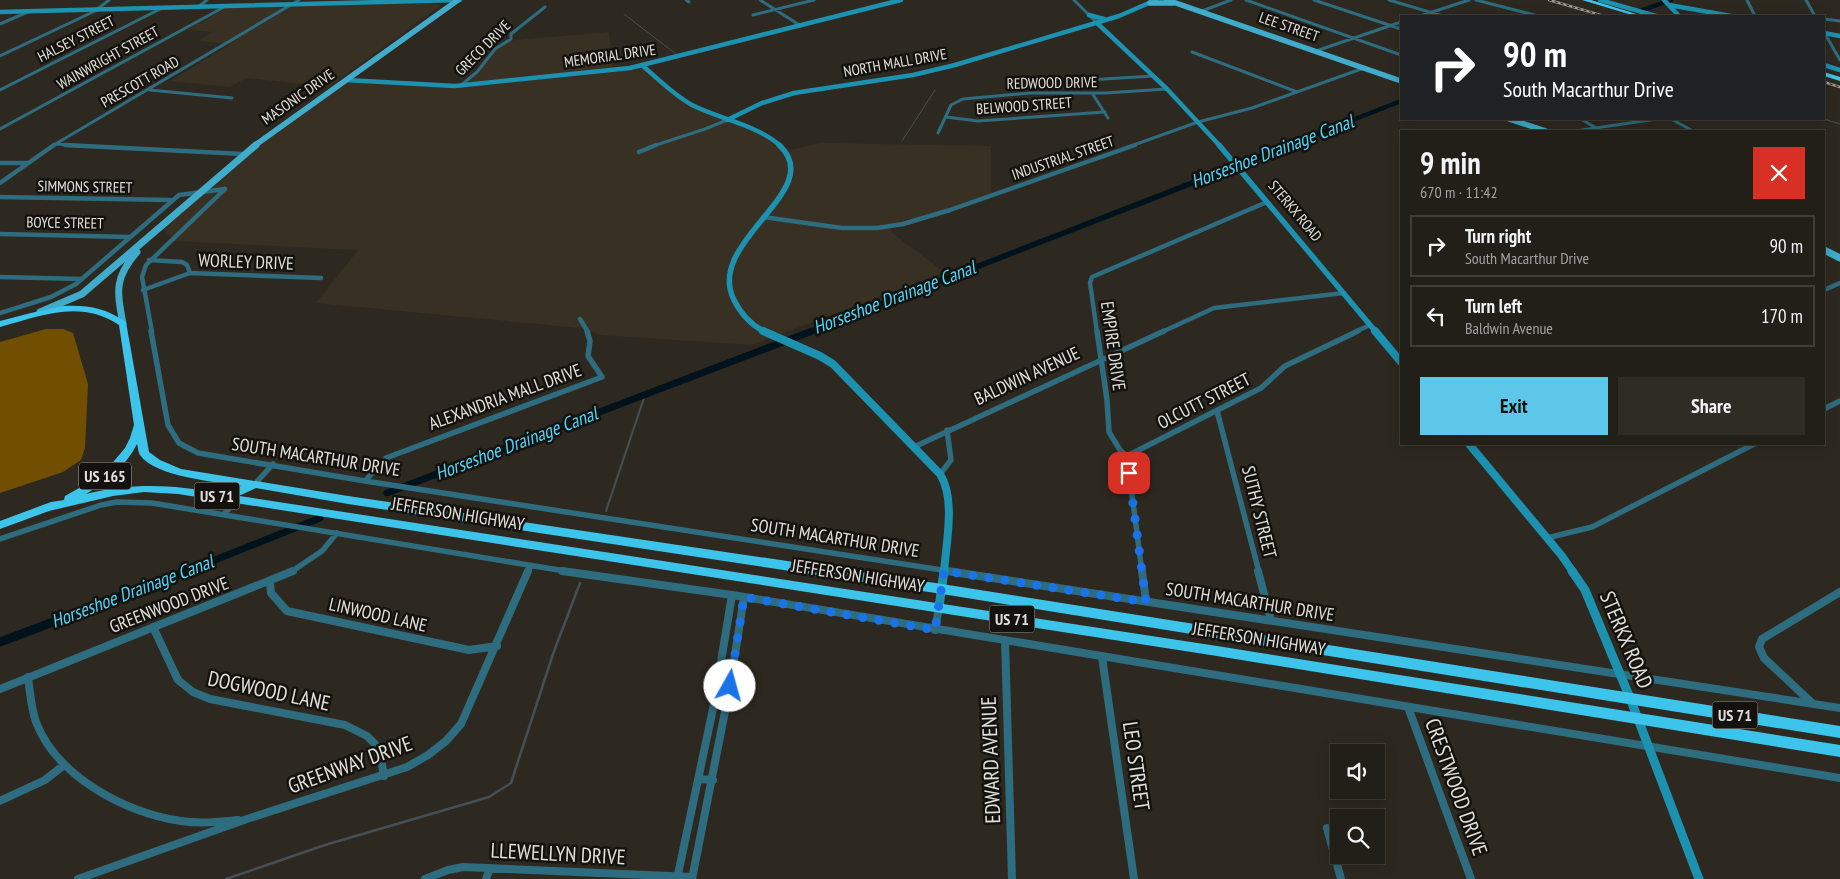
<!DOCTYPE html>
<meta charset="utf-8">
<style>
:root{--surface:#221f18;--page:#2e2c25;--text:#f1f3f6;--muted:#a2a2a2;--line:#3f3d37;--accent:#5cc7e8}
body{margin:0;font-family:"PT Sans Narrow",sans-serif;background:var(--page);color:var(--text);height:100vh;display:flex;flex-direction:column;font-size:19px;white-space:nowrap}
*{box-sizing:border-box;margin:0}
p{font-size:16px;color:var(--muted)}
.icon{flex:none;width:28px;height:28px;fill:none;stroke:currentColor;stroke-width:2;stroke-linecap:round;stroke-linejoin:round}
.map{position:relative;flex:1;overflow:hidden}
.details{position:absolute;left:1400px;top:130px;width:425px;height:315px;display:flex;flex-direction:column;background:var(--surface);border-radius:0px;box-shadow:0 2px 12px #0003,0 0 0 1px var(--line)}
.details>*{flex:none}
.top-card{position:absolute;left:1400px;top:15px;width:425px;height:105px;border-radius:0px;box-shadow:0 2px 12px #0003,0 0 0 1px var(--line);background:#202124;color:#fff;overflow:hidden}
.controls{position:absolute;left:1330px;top:744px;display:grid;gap:10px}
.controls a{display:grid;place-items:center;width:55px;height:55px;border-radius:0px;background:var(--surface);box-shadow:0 2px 12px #0003,0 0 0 1px var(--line);font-size:25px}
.pin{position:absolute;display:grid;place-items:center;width:42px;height:42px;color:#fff;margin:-21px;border-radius:10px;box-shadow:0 2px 8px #0006}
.me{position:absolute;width:55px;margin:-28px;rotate:7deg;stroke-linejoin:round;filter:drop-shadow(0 0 4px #0008)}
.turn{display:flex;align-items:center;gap:18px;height:105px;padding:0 20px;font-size:22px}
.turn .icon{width:65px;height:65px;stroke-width:2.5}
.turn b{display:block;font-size:35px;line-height:42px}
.round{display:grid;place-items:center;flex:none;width:52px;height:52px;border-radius:0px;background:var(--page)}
.headline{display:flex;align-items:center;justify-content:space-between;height:85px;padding:0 20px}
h1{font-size:30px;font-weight:800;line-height:38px}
.button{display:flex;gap:10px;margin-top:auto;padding:10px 20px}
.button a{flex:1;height:58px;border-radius:0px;background:var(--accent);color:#111;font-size:20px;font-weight:800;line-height:58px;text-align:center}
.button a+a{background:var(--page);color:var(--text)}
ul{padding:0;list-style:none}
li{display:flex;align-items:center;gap:15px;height:62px;margin:0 10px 8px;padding:0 10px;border:2px solid var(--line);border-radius:0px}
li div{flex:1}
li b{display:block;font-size:19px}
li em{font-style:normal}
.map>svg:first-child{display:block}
.built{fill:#383022}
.forest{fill:#724f00}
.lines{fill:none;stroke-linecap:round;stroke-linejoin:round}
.stream-far2{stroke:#445055;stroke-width:1}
.stream-far1{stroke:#445055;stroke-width:2}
.stream{stroke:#445055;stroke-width:2.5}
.canal-far3{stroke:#00131c;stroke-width:4.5}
.canal-far2{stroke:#00131c;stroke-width:5.5}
.canal-far1{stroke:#00131c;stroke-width:7}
.canal{stroke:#00131c;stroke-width:9}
.street-far3{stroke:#2e6c7f;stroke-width:3}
.street-far2{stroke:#2e6c7f;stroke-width:4.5}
.street-far1{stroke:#2e6c7f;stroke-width:5.5}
.street{stroke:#2e6c7f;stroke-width:8}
.secondary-far3{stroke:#1c91b0;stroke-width:4.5}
.secondary-far2{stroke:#1c91b0;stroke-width:5.5}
.secondary-far1{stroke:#1c91b0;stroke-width:8}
.secondary{stroke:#1c91b0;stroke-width:9}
.primary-far1{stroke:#40abca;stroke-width:5.5}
.primary{stroke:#40abca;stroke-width:7}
.highway{fill:#3dc4ea;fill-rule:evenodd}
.rail-casing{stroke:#a19d96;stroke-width:2.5}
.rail{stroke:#14120e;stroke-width:1;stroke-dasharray:3;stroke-linecap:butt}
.route{stroke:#1a73e8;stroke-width:9;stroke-dasharray:0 16.2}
.labels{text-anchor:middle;stroke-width:5;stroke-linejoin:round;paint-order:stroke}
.far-street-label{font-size:15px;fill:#e2dfd9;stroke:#14120e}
.shield{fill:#14120e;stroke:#a4a29c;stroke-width:1}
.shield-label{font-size:16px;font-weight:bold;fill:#e2dfd9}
.street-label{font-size:18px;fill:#e2dfd9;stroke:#14120e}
.water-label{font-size:19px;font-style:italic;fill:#50d5fb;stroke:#14120e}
.near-street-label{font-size:21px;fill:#e2dfd9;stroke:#14120e}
</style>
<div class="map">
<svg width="1840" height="879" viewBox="0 0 1840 879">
<rect width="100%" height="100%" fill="#2e2920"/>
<path class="built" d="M435,3L441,5L329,87L246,78L230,87L170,81L231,44L198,41L213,32L187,30L228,7Z
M609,32L613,70L643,66L691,104L770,136L785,151L821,143L991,146V195L891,226L892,233L944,272L752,345L601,335L580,328L316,303L358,250L174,241L161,226L198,192L346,80L460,86L479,70L488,55L506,41Z"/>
<path class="forest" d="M46,329H63L73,333L88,384L85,448L81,460L63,472L0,493V342Z"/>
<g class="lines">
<path class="stream-far2" d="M624,14L676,54
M1824,119L1840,124
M902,141L935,90"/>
<path class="stream-far1" d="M606,511L645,395"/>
<path class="stream" d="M226,879L325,845L489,797L511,783L553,654L580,583"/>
<path class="canal-far3" d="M1626,16L1671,0
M1286,146L1401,101"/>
<path class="canal-far2" d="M809,332L1290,145"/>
<path class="canal-far1" d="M387,493L812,331
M185,572L320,518"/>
<path class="canal" d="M0,642L188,571"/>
<path class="street-far3" d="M686,0L689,2
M760,0L801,26
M1074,0L1097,23
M1246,0L1401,55
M1314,0L1401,29
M1389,0L1443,16
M1476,0L1538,16
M1747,0L1755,16
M1806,0L1815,16
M198,7L207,0
M1202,11L1231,0
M753,15L814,0
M1420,16L1469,0
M1824,19L1840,21
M0,24L30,11
M1824,32L1840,60
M1316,51L1401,22
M1192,52L1297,92
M0,56L95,11L109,0
M1088,80L1153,76
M460,86L477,72L495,49L511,39V34L545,7
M0,90L162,8
M150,90L232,98
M1092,93L1108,118
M946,117L978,121L1105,112
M1581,119L1596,128
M1671,119L1693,131
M0,129L226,6
M1575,131L1657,119
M1809,131H1811
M938,133L951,105L963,99L1030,93H1105L1167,89
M55,144L88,146
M52,146L299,0
M653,146L705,129L727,120
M1131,146L1198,122L1252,108L1364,68"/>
<path class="street-far2" d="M65,145L243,154
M639,152L656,145
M0,163H28
M0,183L54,145
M0,197L170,200
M763,217L842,228H877L903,224L950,210L1135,145
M0,234L130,237
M149,260L182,262L187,265L190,273
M0,277L82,279
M143,290L190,273L321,278
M1824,290L1840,283
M0,313L51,297L76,284L179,195L225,189
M580,319L588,332
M152,332L142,277L146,265L225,189
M1097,332L1090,283L1092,277L1267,202
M1162,332L1214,308L1344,293
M1355,332L1370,325"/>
<path class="street-far1" d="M151,331L168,425L179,443L198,453L365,481L955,572
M1097,331L1107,400L1109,432L1120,450L1127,456L1142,572
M1824,409L1840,401
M1217,411L1259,572
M914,447L1164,331
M1127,456L1261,388L1285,366L1358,331
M940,474L951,460L947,430
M365,481L386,458L602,377L588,356L590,341L587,331
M254,485L273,464
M224,514L238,499
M1547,538L1592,527L1754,444
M0,539L101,505L117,502L152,503L571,572
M291,572L322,551L337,533
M527,572L530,566"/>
<path class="street" d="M562,571L732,595L1840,778
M947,571L1840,708
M1142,571L1146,601
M1258,571L1271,620
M270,582L271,593L287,611L469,650L497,646
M153,627L178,680L193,692L210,699L345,725L367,736L375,744L380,753L384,776
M935,630L939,607
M1005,640L1012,879
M1102,657L1134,879
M28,677C30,692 31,708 36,722C57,777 126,813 181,821C200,824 219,822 238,820
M0,689L293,571
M1812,703L1764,658L1759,647L1762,639L1840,592
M1408,707L1471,879
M699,779L713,780
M0,801L45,780L64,765
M1327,828L1341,879
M78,879L247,819L407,767L428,755L446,741L461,724L528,571
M425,879L448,870L463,867L692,877
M486,879L490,868
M677,879L714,704L732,595
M692,879L730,686L744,597"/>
<path class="secondary-far3" d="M1600,0L1656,16
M1664,0L1679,16
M1669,5L1731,16
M0,12L460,0
M1089,15L1104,19
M1097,23L1167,89L1220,146
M1824,33L1840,36
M1824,65L1840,70
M643,66C659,80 674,95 692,105C722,120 755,124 781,146
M346,80L455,86L630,68L901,0
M727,120L762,103L794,93L913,75L955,65L1119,16L1156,0"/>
<path class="secondary-far2" d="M1219,145L1376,332
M765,332C751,325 741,314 734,300C704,241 829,190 779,145"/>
<path class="secondary-far1" d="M763,331L820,356L833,364L940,474C956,499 946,543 944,572
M1375,331L1401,362
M1469,444L1562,556L1573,572"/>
<path class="secondary" d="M1572,571L1585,590L1630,698L1699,879
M939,607L944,571"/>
<path class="primary-far1" d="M1167,0L1401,81
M1150,3H1173
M1509,119L1546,131
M254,146L458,0"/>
<path class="primary" d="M1824,250L1840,258
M40,312L82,294L256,145
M123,324C117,291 114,278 137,252"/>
<path class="highway" d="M1582,0H1591L1643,16H1635Z
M1824,72L1840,77V81L1824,76Z
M63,306C89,305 105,308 126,322L149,452L160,460L181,469L348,496L942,584L1840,726V738L942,594L348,504L256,488L241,495H233L1217,646L1840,745V757L1217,656L178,494L144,492L113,496L49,511L0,529V521L51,502L64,500L65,496L88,483L109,467L125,448L130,438L134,425L119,325C80,299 41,316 0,327V321L31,313ZM137,444C138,447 138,452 140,455C155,477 217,482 242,486L221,488L220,491L221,493C171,485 136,482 86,494C107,481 126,466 137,444Z"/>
<defs>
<path id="rail" d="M1549,0L1604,16
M1824,82L1840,87"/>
</defs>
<use href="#rail" class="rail-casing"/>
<use href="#rail" class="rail"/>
</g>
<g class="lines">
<path class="route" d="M730,686L744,597L935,630L944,571L1146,602L1129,473"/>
</g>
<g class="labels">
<g class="far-street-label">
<text transform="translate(1289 27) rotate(19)" y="5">LEE STREET</text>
<text transform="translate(76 39) rotate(-27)" y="5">HALSEY STREET</text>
<text transform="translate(483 48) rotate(-45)" y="5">GRECO DRIVE</text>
<text transform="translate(610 56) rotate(-8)" y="5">MEMORIAL DRIVE</text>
<text transform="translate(108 58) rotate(-29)" y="5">WAINWRIGHT STREET</text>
<text transform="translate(895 63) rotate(-10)" y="5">NORTH MALL DRIVE</text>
<text transform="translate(140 82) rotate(-30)" y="5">PRESCOTT ROAD</text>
<text transform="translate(1052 83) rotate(-1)" y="5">REDWOOD DRIVE</text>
<text transform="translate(298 97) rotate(-35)" y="5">MASONIC DRIVE</text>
<text transform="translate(1024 106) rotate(-4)" y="5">BELWOOD STREET</text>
<text transform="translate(1063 158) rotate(-19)" y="5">INDUSTRIAL STREET</text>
<text transform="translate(85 187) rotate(1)" y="5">SIMMONS STREET</text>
<text transform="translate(1295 211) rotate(50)" y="5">STERKX ROAD</text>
<text transform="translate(65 223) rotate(1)" y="5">BOYCE STREET</text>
</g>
<g class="shield">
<rect x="79" y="462.5" width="52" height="27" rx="4"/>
<rect x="194.5" y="482.5" width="45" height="27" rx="4"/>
<rect x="989.5" y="605.5" width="45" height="27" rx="4"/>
<rect x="1712.5" y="701.5" width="45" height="27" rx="4"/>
</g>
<g class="shield-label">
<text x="105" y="482">US 165</text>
<text x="217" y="502">US 71</text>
<text x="1012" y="625">US 71</text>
<text x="1735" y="721">US 71</text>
</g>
<g class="street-label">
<text transform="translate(246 262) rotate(2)" y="6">WORLEY DRIVE</text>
<text transform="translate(1113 346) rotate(82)" y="6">EMPIRE DRIVE</text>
<text transform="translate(1027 376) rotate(-25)" y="6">BALDWIN AVENUE</text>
<text transform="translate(505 397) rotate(-20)" y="6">ALEXANDRIA MALL DRIVE</text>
<text transform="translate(1204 401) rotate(-27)" y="6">OLCUTT STREET</text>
<text transform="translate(316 457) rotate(9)" y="6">SOUTH MACARTHUR DRIVE</text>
<text transform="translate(1259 512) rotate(76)" y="6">SUTHY STREET</text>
<text transform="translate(458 514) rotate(9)" y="6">JEFFERSON HIGHWAY</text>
<text transform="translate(835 538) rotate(9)" y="6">SOUTH MACARTHUR DRIVE</text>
<text transform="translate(858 576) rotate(9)" y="6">JEFFERSON HIGHWAY</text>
<text transform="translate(1250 602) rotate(9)" y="6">SOUTH MACARTHUR DRIVE</text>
<text transform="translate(169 605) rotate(-21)" y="6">GREENWOOD DRIVE</text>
<text transform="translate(378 615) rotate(13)" y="6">LINWOOD LANE</text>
<text transform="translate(1259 639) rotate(9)" y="6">JEFFERSON HIGHWAY</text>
</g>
<g class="water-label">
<text transform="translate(1272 151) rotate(-21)" y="7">Horseshoe Drainage Canal</text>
<text transform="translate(894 297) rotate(-21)" y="7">Horseshoe Drainage Canal</text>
<text transform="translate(516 443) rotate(-21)" y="7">Horseshoe Drainage Canal</text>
<text transform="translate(132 591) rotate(-21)" y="7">Horseshoe Drainage Canal</text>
</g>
<g class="near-street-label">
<text transform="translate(1626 640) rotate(67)" y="7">STERKX ROAD</text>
<text transform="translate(269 691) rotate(12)" y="7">DOGWOOD LANE</text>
<text transform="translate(991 760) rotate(-92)" y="7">EDWARD AVENUE</text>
<text transform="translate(350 765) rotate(-20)" y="7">GREENWAY DRIVE</text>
<text transform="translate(1136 766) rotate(82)" y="7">LEO STREET</text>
<text transform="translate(1456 787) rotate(70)" y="7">CRESTWOOD DRIVE</text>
<text transform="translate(558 854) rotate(3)" y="7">LLEWELLYN DRIVE</text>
</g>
</g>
</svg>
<div class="controls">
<a><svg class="icon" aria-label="sound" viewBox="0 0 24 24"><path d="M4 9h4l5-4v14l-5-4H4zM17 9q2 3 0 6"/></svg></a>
<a><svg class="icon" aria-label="search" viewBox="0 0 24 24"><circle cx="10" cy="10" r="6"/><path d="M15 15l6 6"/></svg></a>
</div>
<div class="pin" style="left:1129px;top:473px;background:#d93025"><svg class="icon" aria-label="arrive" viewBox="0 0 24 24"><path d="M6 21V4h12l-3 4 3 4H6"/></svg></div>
<svg class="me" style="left:730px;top:686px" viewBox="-20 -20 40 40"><circle r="19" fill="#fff"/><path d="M0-13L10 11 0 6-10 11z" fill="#1a73e8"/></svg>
<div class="top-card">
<div class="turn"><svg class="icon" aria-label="right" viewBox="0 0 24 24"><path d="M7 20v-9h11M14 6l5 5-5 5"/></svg><div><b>90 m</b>South Macarthur Drive</div></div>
</div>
<section class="details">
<div class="headline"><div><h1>9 min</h1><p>670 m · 11:42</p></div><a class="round" style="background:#d93025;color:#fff"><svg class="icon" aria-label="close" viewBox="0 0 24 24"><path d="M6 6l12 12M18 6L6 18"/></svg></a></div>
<ul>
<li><svg class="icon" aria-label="right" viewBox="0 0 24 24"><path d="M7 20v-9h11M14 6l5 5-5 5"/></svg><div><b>Turn right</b><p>South Macarthur Drive</p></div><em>90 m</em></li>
<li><svg class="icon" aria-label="left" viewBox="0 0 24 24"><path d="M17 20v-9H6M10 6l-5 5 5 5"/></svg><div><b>Turn left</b><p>Baldwin Avenue</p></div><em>170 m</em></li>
</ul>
<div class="button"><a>Exit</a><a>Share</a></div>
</section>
</div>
